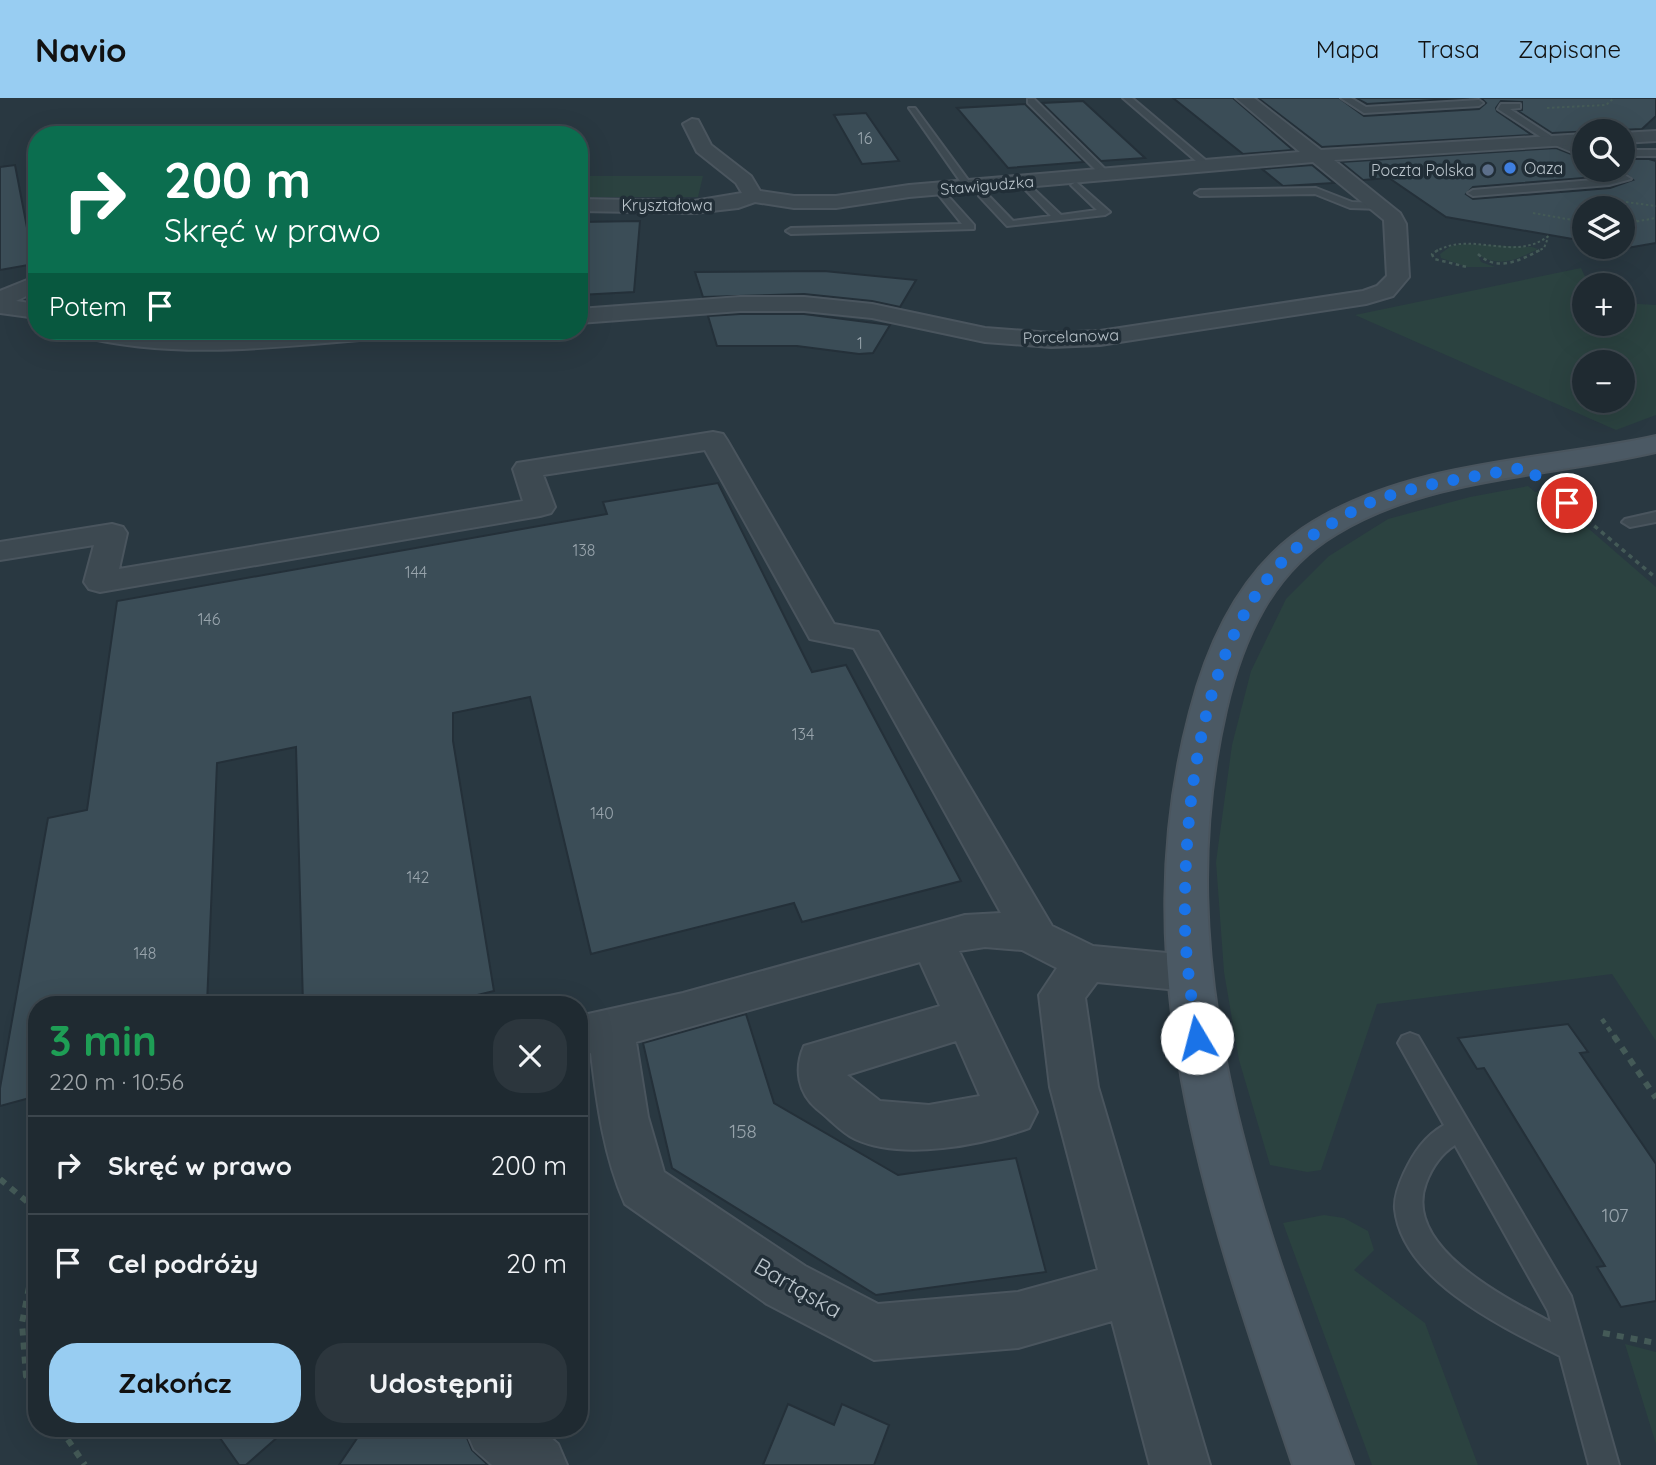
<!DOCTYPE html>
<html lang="pl">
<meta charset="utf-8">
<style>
:root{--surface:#1f2a31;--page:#2c363d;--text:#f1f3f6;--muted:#a1a7ab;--line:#3c464d;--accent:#98cdf2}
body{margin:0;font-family:Quicksand,sans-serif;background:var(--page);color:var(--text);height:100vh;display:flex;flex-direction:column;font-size:26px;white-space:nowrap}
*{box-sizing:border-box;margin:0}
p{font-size:23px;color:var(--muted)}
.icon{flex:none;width:38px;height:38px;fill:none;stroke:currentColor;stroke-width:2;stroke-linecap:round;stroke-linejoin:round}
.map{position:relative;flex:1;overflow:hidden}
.details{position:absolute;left:28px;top:898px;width:560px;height:441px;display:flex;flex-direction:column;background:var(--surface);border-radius:28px;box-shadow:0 7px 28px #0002,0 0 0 2px var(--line)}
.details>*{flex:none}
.guide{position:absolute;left:28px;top:28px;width:560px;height:214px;border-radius:28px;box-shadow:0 7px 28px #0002,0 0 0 2px var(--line);background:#0b6e4f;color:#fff;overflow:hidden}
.tools{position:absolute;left:1572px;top:21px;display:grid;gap:14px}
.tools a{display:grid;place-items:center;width:63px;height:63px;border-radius:50%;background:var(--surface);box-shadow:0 7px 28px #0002,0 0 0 2px var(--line);font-size:35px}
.pin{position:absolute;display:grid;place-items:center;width:60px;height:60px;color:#fff;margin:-30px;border:4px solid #fff;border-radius:50%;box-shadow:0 2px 7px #0007}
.me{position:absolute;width:77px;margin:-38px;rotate:352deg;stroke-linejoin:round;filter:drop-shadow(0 0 5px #0008)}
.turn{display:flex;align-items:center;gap:24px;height:147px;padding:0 21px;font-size:32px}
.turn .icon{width:91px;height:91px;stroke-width:2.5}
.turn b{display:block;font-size:49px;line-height:60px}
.then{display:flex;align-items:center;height:66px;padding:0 21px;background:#0003;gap:14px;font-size:26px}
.round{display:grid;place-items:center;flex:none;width:74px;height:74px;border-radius:28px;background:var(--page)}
.headline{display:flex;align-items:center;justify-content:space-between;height:119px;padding:0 21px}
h1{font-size:42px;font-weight:800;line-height:52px;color:#1e9e55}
.primary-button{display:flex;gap:14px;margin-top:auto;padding:14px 21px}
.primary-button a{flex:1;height:80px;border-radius:28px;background:var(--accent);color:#111;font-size:28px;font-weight:800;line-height:80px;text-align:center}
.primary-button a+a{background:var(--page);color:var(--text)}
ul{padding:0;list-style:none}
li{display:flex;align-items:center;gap:21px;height:98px;padding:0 21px;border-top:2px solid var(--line)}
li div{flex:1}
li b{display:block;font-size:26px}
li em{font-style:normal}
header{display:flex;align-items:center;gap:42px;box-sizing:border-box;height:98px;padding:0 35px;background:var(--accent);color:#111}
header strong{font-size:33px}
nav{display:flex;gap:38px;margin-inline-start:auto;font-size:24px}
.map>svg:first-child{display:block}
.green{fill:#2b4240;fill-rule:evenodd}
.building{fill:#3b4d57;stroke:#243039;stroke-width:2}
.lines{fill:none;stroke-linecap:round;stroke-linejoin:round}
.lane-casing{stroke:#4a555e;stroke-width:4}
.street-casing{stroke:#4a555e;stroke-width:4}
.secondary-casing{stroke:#4a555e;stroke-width:4}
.path-far4{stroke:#445a57;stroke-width:2;stroke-dasharray:2.5 2.5;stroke-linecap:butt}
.path-far3{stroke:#445a57;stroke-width:2.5;stroke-dasharray:3.5 3.5;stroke-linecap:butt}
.path-far2{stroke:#445a57;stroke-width:3.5;stroke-dasharray:4.5 4.5;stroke-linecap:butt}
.path-far1{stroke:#445a57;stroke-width:4.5;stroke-dasharray:5 5;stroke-linecap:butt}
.path{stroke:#445a57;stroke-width:6;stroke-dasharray:7 7;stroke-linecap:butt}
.lane{fill:#3d4951;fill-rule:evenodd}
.street{fill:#3d4951;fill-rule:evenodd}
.secondary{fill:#4b5964;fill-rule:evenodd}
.route{stroke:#1a73e8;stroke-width:12;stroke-dasharray:0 21.6}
.shop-dot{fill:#3f7fe0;stroke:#212e37;stroke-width:2.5}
.service-dot{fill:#5c6f8a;stroke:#212e37;stroke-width:2.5}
.labels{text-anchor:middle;stroke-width:7;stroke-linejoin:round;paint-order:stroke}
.number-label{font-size:16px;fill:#98a4ac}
.far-poi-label{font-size:16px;fill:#bac4cb;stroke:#212e37;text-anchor:start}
.far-street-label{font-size:16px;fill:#bac4cb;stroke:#212e37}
.near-number-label{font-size:19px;fill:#98a4ac}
.near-street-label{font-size:23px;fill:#bac4cb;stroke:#212e37}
</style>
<header>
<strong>Navio</strong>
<nav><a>Mapa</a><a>Trasa</a><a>Zapisane</a></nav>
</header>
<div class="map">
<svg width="1656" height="1367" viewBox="0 0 1656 1367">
<rect width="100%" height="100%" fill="#293841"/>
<path class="green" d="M586,78H703L698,99H579Z
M1465,146L1532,149L1538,151C1516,162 1501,170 1478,157L1481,164L1495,169H1467L1441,160L1440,156L1451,148Z
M1581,170L1589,187H1584V226H1622V205L1656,207V317L1616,332L1355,217ZM1584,264H1622V303H1584Z
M1528,388L1535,394L1544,392L1656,489V943L1612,876L1377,906L1321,1072L1307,1074L1270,1067L1239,962L1224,874L1216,764L1232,647L1251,573L1286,501L1329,458L1388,421L1470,399Z
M1324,1117L1344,1120L1368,1133L1374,1152L1354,1172L1425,1225L1478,1367H1372L1283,1125Z
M1625,1246L1656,1254V1346Z"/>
<path class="building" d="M1173,0H1233L1293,52L1243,56Z
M1258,0H1339L1364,18L1479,11L1486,5L1481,0H1656V18L1642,31L1552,35L1518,13L1522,12V4L1501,3L1496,10L1497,13L1532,37L1322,49Z
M1356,0H1469L1367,6Z
M1083,3L1145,60L1101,63L1042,5Z
M1026,6V7L1084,64L1008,70L957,10Z
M866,15L899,63L862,66L834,17Z
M1556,50L1584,61V72H1603L1609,78L1473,89L1466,96L1473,101L1610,90L1633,82L1621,72L1622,61H1649L1656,63V145L1627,150L1619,149H1622V110H1584V143L1446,119L1389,80L1363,82L1341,64Z
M15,67L34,166L0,172V69Z
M1312,67L1334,85L1283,88L1262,71Z
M640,123L634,194L579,197V124Z
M824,173L916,182L900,209L872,203L804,196L703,199L695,174Z
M740,216H804L890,227L873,255L859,256L797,248H717L708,218Z
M718,385L812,574L846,567L961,783L802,824L794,805L591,856L530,599L453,615V643L494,893L440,906H303L296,649L217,665L207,906H37V998L0,1008V990L48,720L87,712L117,503L607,416L603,404Z
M746,916L774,1005L898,1077L1016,1060L1046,1174L876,1197L672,1070L643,945Z
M1568,926L1588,954L1580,955L1656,1066V1203L1621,1209L1597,1169L1605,1168L1484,970L1477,971L1458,940Z
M788,1306L834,1327L842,1306L889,1327L874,1367H763Z
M213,1330H288L246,1367H239Z
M364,1330H463L472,1352L488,1367H339Z"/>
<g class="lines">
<defs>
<path id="lane" d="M1123,0H1132L1209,65V69H1203Z
M1341,0H1351L1366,9L1479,2L1483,5L1479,8L1364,15Z
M1028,1H1034L1108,74V78H1102L1028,5Z
M1501,6H1520V10L1510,11L1556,41L1584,53V59L1550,45L1498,11Z
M909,10H915L971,86V90H965Z
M1622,52H1656V58H1622Z
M1605,72H1617L1631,81L1609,87L1473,98L1468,95L1473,92L1617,80Z
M1022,80L1061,117L1097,112L1073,89L1071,87L1076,84L1110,114L1105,117L1007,128L979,98V94H985L1013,123L1051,118L1019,85L1017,83Z
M939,88L974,127V131L791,136L786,133L791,130L962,126L934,91Z
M1316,90L1352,104L1382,105L1387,108L1382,111L1350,110L1315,96L1200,98L1195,95L1200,92Z
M1656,414V424L1630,429L1622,424L1625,421Z
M1410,935L1418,938L1571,1198L1619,1367H1589L1560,1258C1504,1230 1402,1182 1395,1111C1394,1099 1399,1086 1404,1075C1414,1054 1424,1039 1444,1027L1398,945L1402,938ZM1455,1047L1548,1213L1551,1224C1505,1200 1402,1148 1426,1085C1432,1069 1441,1056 1455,1047Z"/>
<path id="street" d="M1236,0H1254L1321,52L1584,36V46L1334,62L1400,115L1406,126L1409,179L1393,198L1366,206L1100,247L1051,249L985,244L872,220L804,213H740L579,225V211L740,199H804L872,206L985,230L1051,235L1100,233L1363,193L1377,188L1387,178L1384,122L1313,64L909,99L836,110H794L755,104L738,110L694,115L579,113V101L694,103L742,95L736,85L697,54L683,26L692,21L698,22L711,47L751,78L760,93L794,98H836L909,87L1300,54Z
M1656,33V43L1622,45V35Z
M37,178V193L16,203L37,206V220L0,215V193Z
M76,233C117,231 158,237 199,238C264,238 330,230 396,233L393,238L384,240C283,248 180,263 79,238Z
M713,334L723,336L727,342L834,526L878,534L1052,828L1093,848L1188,857L1204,862L1210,875L1204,888L1188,893L1097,884L1085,900L1098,989L1210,1367H1150L1112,1223L1018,1250L874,1262L767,1206L625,1106C604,1058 597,1007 591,955L579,958V918L683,895L965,817L1001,815L854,550L810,541L705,352L543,377L555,409L551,415L540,418L100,494L89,491L84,484L94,447L0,462V444L112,426L123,429L127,435L119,471L523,403L513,371L517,365ZM985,849L1022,852L1057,870L1039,897L1050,989L1098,1172L1018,1194L878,1206L805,1168L664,1074L648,1019L636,944L920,864L940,908L804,948C794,971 798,995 817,1011C829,1020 842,1035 855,1041C903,1063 982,1047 1029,1030L1037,1014L959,853ZM956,943L980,998L929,1007L880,1003L847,977Z
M465,1330H540L558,1346L567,1367H492L474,1351Z"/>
<path id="secondary" d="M1656,338V354C1550,379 1431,378 1336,436C1272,474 1242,542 1226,612C1165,877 1263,1122 1353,1367H1293C1210,1121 1121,875 1190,614C1209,540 1245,465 1313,424C1415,362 1543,363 1656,338Z"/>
</defs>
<use href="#lane" class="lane-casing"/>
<use href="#street" class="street-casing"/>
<use href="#secondary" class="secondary-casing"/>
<path class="path-far4" d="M1547,10L1606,7L1614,0
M1626,104L1656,108
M1533,115L1584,124
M1622,116L1637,123
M1622,126L1656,120
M1435,154C1473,131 1513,166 1550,137
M1536,154L1544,150L1548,140"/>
<path class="path-far3" d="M1438,152L1432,156L1434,161L1467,169
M1478,156C1497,174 1519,163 1540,152
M412,236L457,233"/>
<path class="path-far2" d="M1553,393L1656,480"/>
<path class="path-far1" d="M1602,921L1615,940"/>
<path class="path" d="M1614,938L1656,1000
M0,1081L37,1112
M37,1148L22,1225L26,1278L37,1296
M1603,1235L1656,1245
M60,1330L85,1367"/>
<use href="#lane" class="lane"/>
<use href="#street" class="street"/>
<use href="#secondary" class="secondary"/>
</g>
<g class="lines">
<path class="route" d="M1197,940C1192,903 1186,866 1185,829C1183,701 1203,502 1324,430C1339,421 1355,411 1371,404C1419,385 1475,379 1526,369L1567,405"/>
</g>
<circle class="shop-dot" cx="1510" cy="70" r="7"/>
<circle class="service-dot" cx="1488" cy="72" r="7"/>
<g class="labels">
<g class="number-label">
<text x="865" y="46">16</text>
<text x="860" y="251">1</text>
<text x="584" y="458">138</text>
<text x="416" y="480">144</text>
<text x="209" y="527">146</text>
<text x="803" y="642">134</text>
<text x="602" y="721">140</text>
<text x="418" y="785">142</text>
<text x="145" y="861">148</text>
</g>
<g class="far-poi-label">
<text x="1524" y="76">Oaza</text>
<text x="1474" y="78" text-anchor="end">Poczta Polska</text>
</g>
<g class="far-street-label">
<text transform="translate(987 87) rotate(-5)" y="6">Stawigudzka</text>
<text x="667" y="113">Kryształowa</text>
<text transform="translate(1071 238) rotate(-2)" y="6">Porcelanowa</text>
</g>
<g class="near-number-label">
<text x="743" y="1040">158</text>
<text x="1615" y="1124">107</text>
</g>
<g class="near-street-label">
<text transform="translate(798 1190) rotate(30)" y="8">Bartąska</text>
</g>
</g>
</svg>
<div class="tools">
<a><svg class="icon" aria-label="search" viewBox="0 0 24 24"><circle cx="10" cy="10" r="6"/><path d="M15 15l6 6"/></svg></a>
<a><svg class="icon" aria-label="layers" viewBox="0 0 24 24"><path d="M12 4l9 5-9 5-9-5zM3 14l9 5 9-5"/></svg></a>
<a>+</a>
<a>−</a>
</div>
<div class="pin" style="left:1567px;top:405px;background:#d93025"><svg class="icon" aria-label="arrive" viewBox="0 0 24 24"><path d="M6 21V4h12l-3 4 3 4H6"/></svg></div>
<svg class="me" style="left:1197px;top:940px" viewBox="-20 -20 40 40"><circle r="19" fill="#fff"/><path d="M0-13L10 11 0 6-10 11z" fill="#1a73e8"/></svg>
<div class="guide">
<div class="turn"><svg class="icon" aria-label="right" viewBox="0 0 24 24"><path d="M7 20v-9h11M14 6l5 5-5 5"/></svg><div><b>200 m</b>Skręć w prawo</div></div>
<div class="then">Potem<svg class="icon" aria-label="arrive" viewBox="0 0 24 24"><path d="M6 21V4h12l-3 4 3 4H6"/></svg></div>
</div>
<section class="details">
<div class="headline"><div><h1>3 min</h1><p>220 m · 10:56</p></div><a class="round"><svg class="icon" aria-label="close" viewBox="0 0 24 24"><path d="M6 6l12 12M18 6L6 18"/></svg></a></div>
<ul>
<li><svg class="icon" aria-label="right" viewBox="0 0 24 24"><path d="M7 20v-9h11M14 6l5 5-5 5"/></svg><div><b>Skręć w prawo</b></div><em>200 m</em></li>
<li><svg class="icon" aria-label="arrive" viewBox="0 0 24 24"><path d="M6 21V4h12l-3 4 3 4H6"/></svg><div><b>Cel podróży</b></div><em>20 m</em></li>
</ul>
<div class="primary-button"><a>Zakończ</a><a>Udostępnij</a></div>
</section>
</div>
